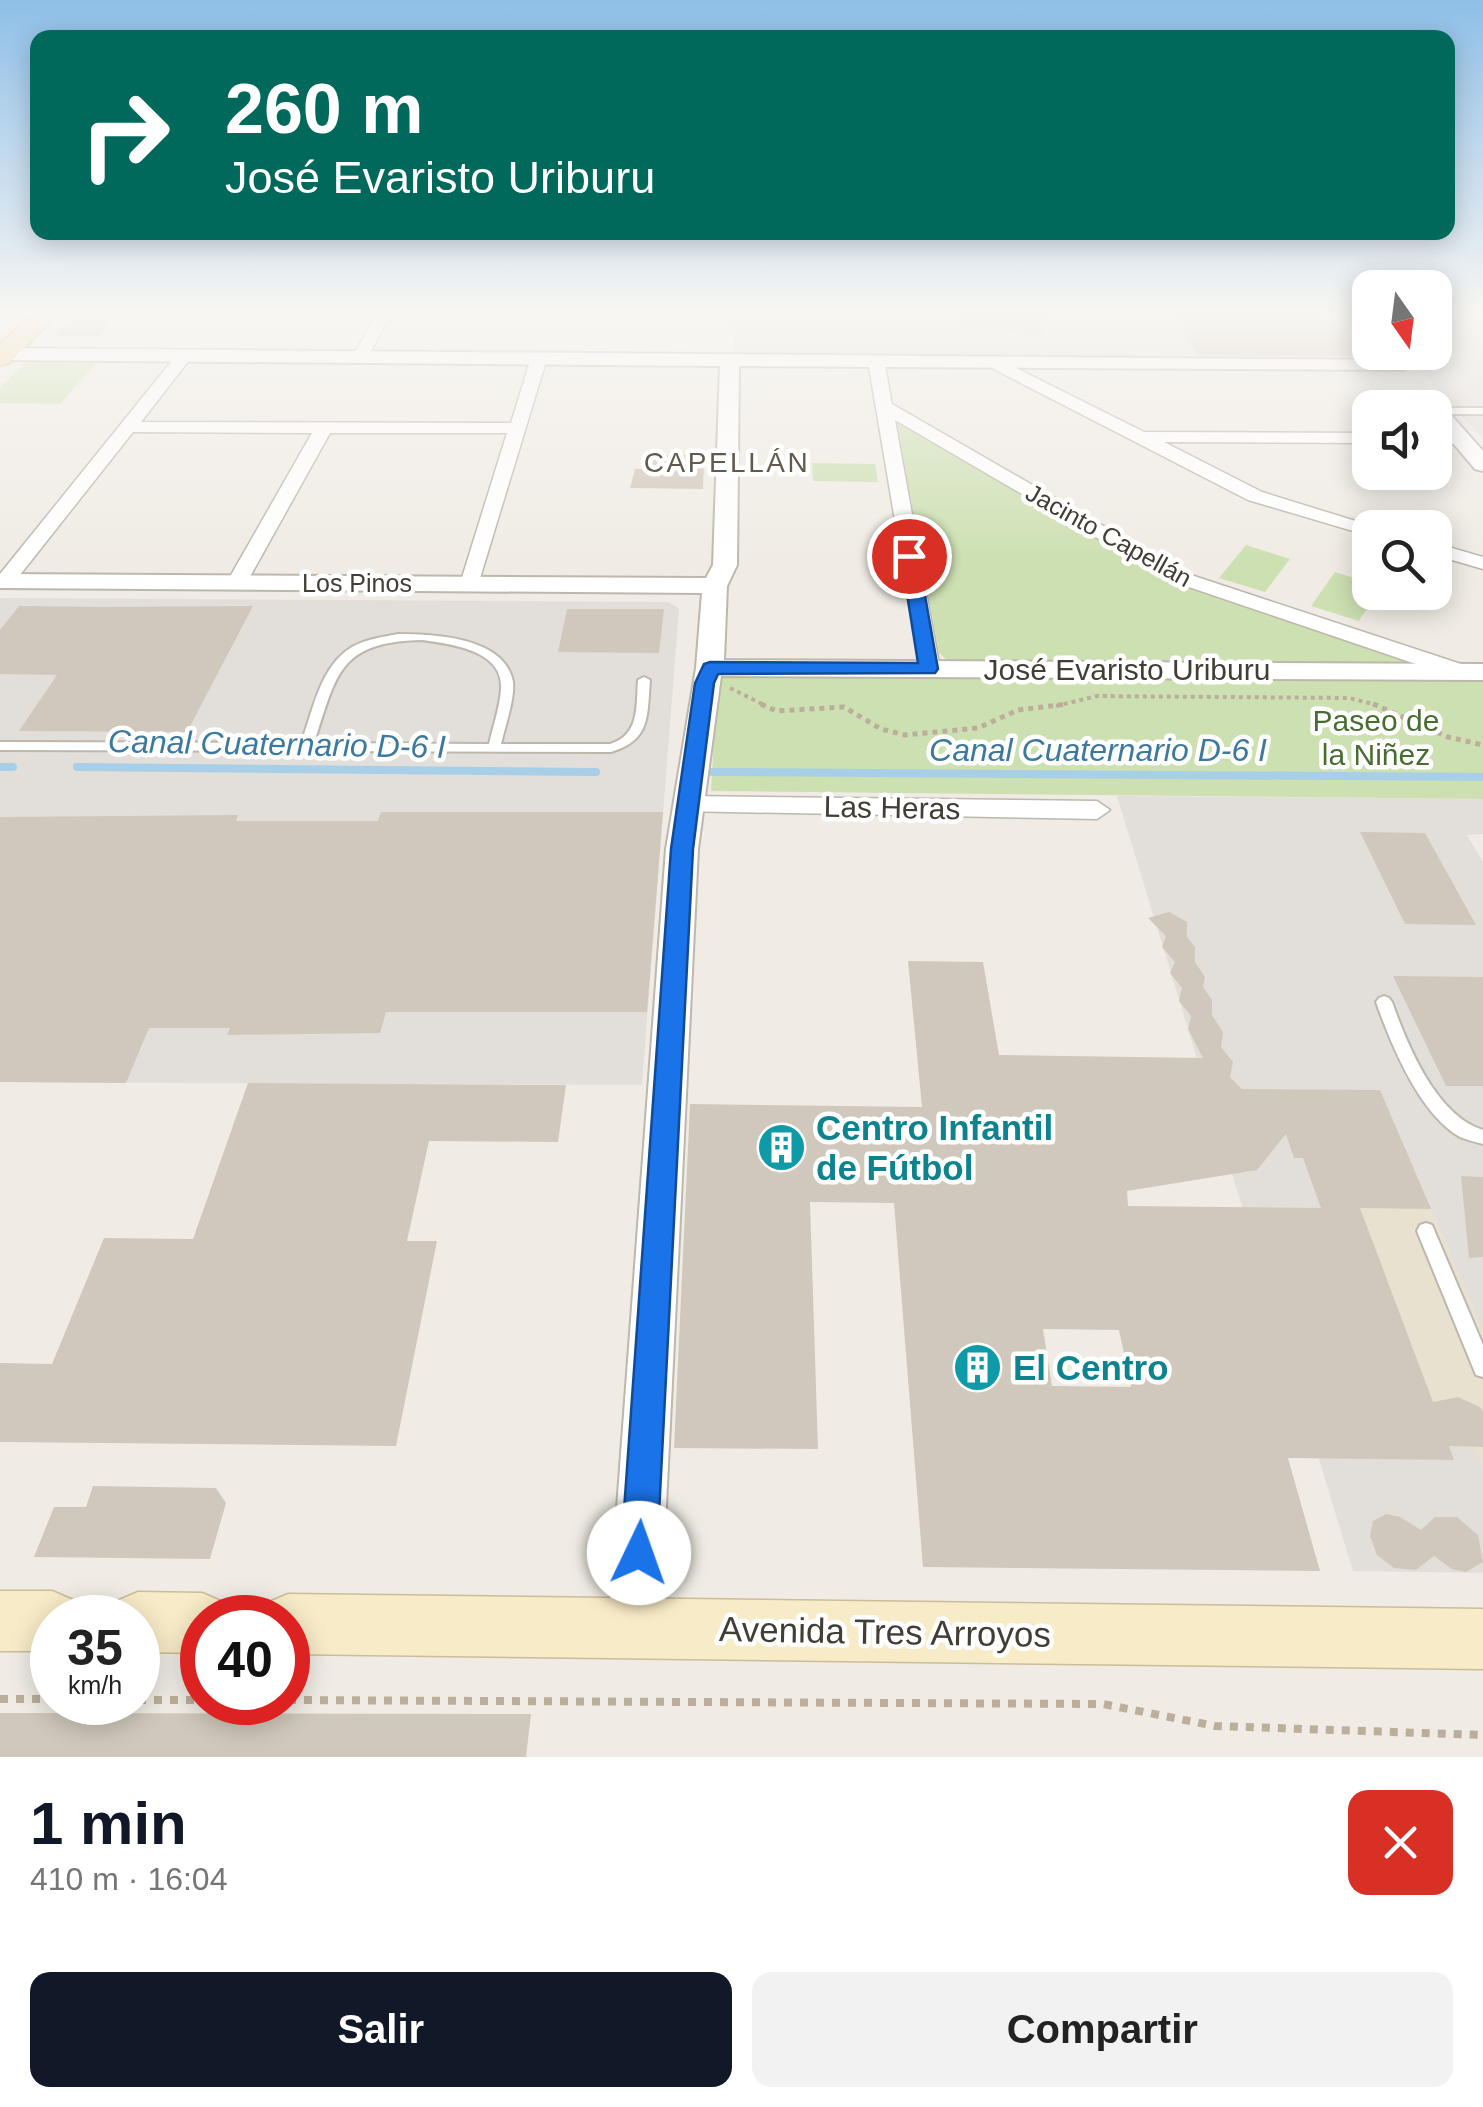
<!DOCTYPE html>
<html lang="es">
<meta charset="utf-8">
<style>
:root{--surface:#fff;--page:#f2f2f2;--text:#222;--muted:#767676;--accent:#111827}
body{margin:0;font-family:Helvetica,sans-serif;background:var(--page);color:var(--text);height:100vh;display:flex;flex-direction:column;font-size:38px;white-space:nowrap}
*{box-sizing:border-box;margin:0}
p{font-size:32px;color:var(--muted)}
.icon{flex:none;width:55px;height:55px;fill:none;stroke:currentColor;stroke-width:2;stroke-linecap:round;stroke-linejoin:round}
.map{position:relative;height:1757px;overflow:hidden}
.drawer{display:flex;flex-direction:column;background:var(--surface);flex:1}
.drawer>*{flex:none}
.hud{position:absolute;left:30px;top:30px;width:1425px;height:210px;border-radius:20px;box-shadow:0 5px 25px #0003;background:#00695c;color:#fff;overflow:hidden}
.needle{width:65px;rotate:166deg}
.buttons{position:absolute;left:1352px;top:270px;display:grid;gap:20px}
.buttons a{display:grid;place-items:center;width:100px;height:100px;border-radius:20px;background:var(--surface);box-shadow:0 5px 25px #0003;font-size:50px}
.speed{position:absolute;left:30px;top:1595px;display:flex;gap:20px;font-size:50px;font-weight:700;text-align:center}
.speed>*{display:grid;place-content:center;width:130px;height:130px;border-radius:50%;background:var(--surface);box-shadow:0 5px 25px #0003;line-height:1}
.speed small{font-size:25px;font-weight:400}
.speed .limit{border:15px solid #d22;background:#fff;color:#111}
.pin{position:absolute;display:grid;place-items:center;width:85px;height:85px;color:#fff;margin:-42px;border:5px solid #fff;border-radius:50%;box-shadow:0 2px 10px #0007}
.me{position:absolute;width:110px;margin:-55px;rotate:3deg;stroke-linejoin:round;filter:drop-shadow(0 0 8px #0008)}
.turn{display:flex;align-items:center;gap:35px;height:210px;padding:0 30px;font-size:45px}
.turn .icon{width:130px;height:130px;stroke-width:2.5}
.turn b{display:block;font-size:70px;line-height:85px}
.round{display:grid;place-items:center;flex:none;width:105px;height:105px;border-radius:20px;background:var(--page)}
.head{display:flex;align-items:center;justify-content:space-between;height:170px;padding:0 30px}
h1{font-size:60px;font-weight:700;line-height:75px;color:var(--accent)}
.button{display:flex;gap:20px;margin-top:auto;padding:20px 30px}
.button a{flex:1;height:115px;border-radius:20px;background:var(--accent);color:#fff;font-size:40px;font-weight:700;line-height:115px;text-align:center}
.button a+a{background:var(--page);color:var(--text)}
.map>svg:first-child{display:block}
.industrial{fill:#e2deda}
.education{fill:#e8e1d0}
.green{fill:#cde0b2}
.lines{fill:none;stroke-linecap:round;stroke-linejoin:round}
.stream{stroke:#a7cfe7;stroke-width:8}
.building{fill:#d0c8bc;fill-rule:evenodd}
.service-casing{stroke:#bdb7ac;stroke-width:4}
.minor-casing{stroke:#bdb7ac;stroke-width:3}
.tertiary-casing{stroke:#bdb7ac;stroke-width:4}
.secondary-casing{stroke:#cbbd99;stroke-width:3}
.primary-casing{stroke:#d5b36e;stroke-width:4}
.path-far2{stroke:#bbaf9b;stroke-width:4;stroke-dasharray:4 4;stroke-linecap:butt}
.path-far1{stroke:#bbaf9b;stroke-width:5;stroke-dasharray:5 5;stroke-linecap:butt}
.path{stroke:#bbaf9b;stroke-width:8;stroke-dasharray:8 8;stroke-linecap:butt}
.service{fill:#fff;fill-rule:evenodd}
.minor{fill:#fff;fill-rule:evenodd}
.tertiary{fill:#fff;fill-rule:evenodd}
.secondary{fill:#f8ebc7;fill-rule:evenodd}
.primary{fill:#f3d79c;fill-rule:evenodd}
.route{fill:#1a73e8;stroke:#114b97;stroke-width:2.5}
.labels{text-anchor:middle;stroke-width:9;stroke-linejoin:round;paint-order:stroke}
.far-street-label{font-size:25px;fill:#423d35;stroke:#fff}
.far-neighbourhood-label{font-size:28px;letter-spacing:2.5px;fill:#635a4e;stroke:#fff}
.street-label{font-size:30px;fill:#423d35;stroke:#fff}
.park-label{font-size:30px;fill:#486d30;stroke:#fff}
.water-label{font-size:32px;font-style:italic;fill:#3b79a1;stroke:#fff}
.near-culture-label{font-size:35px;font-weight:bold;fill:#0d838f;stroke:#fff;text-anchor:start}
.near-street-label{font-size:35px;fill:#423d35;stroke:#fff}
</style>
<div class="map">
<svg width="1483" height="1757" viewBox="0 0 1483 1757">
<rect width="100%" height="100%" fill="#f0ece5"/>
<path class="industrial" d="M734,313H1333L1376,361L733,356Z
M1435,313H1483V439L1406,353L1435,352Z
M0,598L668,602L679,608L642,1085L0,1082Z
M1117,796L1483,799V834L1467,835L1483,862V1331L1431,1209H1360L1483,1466V1573L1353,1571Z"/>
<path class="education" d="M1360,1208L1431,1209L1483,1331V1466L1472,1447L1463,1445L1441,1425Z"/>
<path class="green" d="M33,361H98L60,404L0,403V388L23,364Z
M897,423L1173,582L1411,664L948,661L939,653Z
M812,463L875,464L878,482L813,481Z
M1246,545L1290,559L1265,592L1219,578Z
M1335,572L1370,583V592L1377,593L1359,621L1311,606Z
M729,675L1483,679V799L711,791L717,684L720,678Z"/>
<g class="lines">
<path class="stream" d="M0,767H13
M77,767L596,772
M712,772L1483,777"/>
</g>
<path class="building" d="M960,313H1050L1041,335L959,326Z
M1173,313H1324L1360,356L1198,355Z
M74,317H117L100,336H54Z
M654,455H697V460H704L703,489L630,488L635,469H641L642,463H653Z
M19,606L103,607L253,606L187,732L19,731L57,675L0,674V630Z
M567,609H664L659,653L558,652Z
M381,812H663L647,1012H386L380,1033L227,1035L230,1028H149L126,1083L0,1082V817L238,815L236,821H378Z
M1360,832L1425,833L1476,925L1405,924Z
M1169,912L1187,922V937L1195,947V962L1205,977L1203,987L1212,1000V1015L1223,1032L1221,1047L1233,1062L1230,1077L1242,1089L1380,1090L1431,1209L1360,1208L1433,1402L1458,1397L1480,1407L1483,1411V1447L1449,1446L1454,1460L1288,1458L1320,1571L923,1567L894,1203L810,1202L818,1449L674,1448L690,1104L922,1107L908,961L983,962L999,1055L1203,1058L1188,1029L1191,1016L1179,1001L1182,988L1170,973L1175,962L1162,947L1166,936L1148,918ZM1286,1134L1294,1158H1303L1321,1208L1128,1206L1127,1191L1257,1170ZM1043,1329L1119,1330L1131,1387L1052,1386Z
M1393,976L1483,977V1086H1446Z
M248,1083L566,1085L558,1142L429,1141L407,1241H437L396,1446L0,1442V1363L52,1364L104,1238L193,1239Z
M1461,1176L1483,1177V1257L1469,1258Z
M93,1486L216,1488L226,1503L210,1559L34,1557L54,1507H86Z
M1386,1514L1400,1517L1421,1530L1435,1517H1457L1478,1535L1483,1562L1466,1572L1452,1569L1434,1556L1416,1570L1394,1568L1377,1555L1370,1536L1373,1521Z
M0,1713L531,1714L526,1757H0Z"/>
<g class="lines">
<defs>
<path id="service" d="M1436,408H1483V414H1436Z
M398,634C434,634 505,637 513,682C515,698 505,727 501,744H610C640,735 636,706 638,680L644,677L650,680C647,716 651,740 611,752L0,750V742L301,743C313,711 320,666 352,647C366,639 383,637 398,634ZM422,640C450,644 504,650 501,689C500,707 493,726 489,744L314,743C337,674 338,642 422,640Z
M1384,996L1389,998L1392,1002C1407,1044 1436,1116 1483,1130V1144C1476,1142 1467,1140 1460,1137C1419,1114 1391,1044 1376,1002L1379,998Z
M1426,1223L1432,1225L1483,1345V1377L1476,1375L1417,1231L1420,1225Z"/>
<path id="minor" d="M378,313H392L366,360H354L352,357Z
M185,350L193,355L141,422L511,423L531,358L545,355L547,358L477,588H463L460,584L507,433H330L247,582L237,588L227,582L312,433L133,432L12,585L0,586V574L179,352Z
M876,356L884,361L892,404L1185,573L1470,667L1473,672L1470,677H1454L1171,581L895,420L940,669L929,676L921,674L868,361Z
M986,359H998L1144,432L1370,433V443L1164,442L1262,492L1378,528H1370V536L1248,500L986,365Z
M1435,434H1461L1470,439L1461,444H1435Z
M1435,543L1483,557V569L1435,555Z
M688,796L1097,801L1110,810L1097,819L679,811L675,805L679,799Z"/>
<path id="tertiary" d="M1342,313H1360L1370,323V339L1364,338Z
M0,348L1398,360L1405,362V370L739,366L737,565L727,586L724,660L1483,664V680L721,676L698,849L660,1629L652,1647L634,1655L616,1647L608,1629L666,849L696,668L702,593L0,588V574L706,578L713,565L720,366L0,360Z
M1435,403L1442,405L1483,451V471L1475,469L1435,422V408H1426Z"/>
<path id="secondary" d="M0,1591H52L73,1600L80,1618H52V1651H0Z
M138,1592L202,1593L223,1602L230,1618H202V1653L138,1652V1618H110L117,1601Z
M288,1594L1483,1609V1669L288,1654V1618H261L267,1603Z"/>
<path id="primary" d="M33,313H58L9,363L0,365V344Z"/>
</defs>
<use href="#service" class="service-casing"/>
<use href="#minor" class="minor-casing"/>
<use href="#tertiary" class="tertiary-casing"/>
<use href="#secondary" class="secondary-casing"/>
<use href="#primary" class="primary-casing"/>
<path class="path-far2" d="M730,688L766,706
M1056,706L1097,696L1349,698L1381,706"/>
<path class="path-far1" d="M761,704L776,711L844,707L881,729L905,735L978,728L1018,710L1067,704
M1373,704L1448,737L1483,745"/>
<path class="path" d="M0,1699H52
M138,1700H202
M288,1700L1103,1704L1215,1726L1483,1735"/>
<use href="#service" class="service"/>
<use href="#minor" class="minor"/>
<use href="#tertiary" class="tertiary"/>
<use href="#secondary" class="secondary"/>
<use href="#primary" class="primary"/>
</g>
<linearGradient id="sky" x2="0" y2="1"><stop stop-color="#8ebfe8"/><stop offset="0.56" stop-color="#f8f6f3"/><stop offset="1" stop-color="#f8f6f3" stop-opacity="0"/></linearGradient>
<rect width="1483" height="559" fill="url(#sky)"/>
<path class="route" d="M909,551L918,556L938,669L935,673L718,674L714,683L693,849L657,1553L651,1566L639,1571L627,1566L621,1553L671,849L695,683L704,664L710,662L918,663L901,556Z"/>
<defs>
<symbol id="building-disc" viewBox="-11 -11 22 22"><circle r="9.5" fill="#0f9aa8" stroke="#fff"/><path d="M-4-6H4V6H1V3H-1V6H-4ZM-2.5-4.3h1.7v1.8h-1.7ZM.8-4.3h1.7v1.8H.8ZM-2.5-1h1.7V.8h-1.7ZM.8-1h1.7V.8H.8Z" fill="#fff"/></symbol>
</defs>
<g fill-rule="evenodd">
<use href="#building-disc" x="754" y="1120" width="55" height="55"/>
<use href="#building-disc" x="950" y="1340" width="55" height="55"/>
</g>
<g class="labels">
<g class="far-street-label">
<text transform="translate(1109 535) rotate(29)" y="9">Jacinto Capellán</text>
<text x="357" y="592">Los Pinos</text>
</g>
<g class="far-neighbourhood-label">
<text x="727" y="472">CAPELLÁN</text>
</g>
<g class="street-label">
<text x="1127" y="680">José Evaristo Uriburu</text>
<text transform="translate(892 808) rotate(1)" y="10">Las Heras</text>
</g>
<g class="park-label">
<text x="1376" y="731">Paseo de<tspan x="1376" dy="34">la Niñez</tspan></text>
</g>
<g class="water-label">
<text transform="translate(277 744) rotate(1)" y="11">Canal Cuaternario D-6 I</text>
<text x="1098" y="761">Canal Cuaternario D-6 I</text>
</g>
<g class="near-culture-label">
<text x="816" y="1140">Centro Infantil<tspan x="816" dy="40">de Fútbol</tspan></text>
<text x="1013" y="1380">El Centro</text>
</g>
<g class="near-street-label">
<text transform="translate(885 1632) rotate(1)" y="12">Avenida Tres Arroyos</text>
</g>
</g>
</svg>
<div class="buttons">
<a><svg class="needle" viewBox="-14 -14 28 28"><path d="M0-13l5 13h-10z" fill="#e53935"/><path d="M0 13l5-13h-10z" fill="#767676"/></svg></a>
<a><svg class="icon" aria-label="sound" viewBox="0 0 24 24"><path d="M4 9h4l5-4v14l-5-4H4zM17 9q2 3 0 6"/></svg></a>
<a><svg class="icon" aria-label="search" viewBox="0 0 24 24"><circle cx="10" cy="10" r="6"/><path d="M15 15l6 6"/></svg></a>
</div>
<div class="speed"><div>35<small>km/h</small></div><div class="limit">40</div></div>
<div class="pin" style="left:909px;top:556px;background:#d93025"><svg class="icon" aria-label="arrive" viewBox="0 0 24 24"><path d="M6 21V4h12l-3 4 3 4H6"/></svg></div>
<svg class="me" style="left:639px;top:1553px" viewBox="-20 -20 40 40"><circle r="19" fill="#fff"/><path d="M0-13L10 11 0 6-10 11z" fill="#1a73e8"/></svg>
<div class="hud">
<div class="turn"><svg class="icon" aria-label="right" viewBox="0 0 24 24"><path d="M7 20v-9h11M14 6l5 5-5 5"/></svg><div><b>260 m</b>José Evaristo Uriburu</div></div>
</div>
</div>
<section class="drawer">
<div class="head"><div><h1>1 min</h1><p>410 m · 16:04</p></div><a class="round" style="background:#d93025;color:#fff"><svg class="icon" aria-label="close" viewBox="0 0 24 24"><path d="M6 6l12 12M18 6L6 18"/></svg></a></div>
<div class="button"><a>Salir</a><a>Compartir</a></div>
</section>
